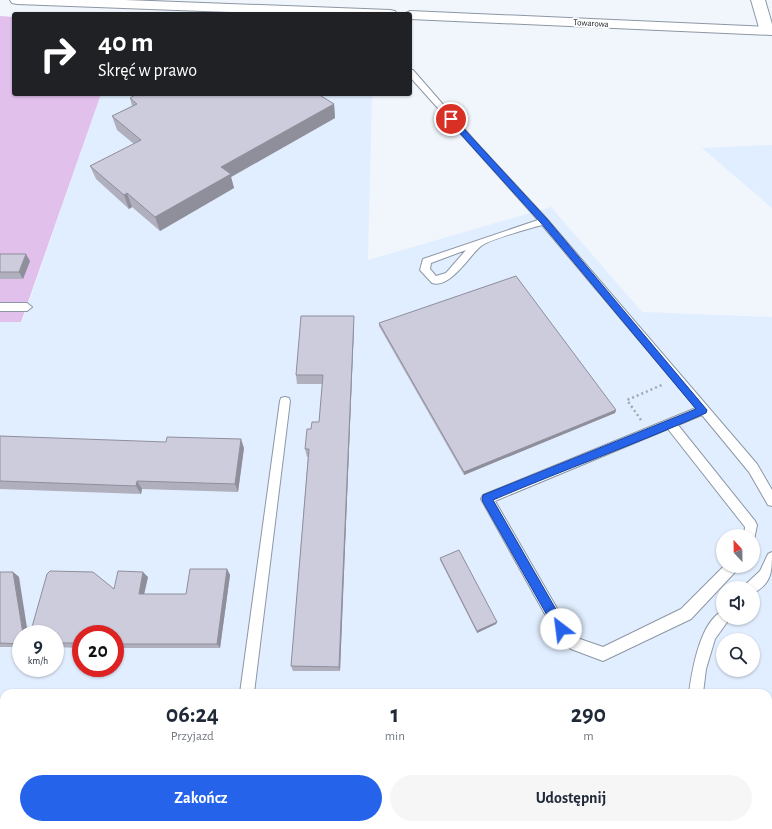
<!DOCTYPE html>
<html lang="pl">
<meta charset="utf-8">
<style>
:root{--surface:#fff;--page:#f6f6f7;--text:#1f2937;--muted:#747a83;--accent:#2563eb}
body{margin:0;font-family:"Alegreya Sans",sans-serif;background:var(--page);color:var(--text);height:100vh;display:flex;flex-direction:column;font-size:15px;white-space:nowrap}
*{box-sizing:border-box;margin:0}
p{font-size:13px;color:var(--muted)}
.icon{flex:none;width:22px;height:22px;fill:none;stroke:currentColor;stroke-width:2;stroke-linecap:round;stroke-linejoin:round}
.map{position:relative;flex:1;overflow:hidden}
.details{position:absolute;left:0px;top:689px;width:772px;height:140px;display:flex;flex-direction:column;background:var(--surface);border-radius:12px 12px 0 0;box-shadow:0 1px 3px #0004}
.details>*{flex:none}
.top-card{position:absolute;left:12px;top:12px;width:400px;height:84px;border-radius:4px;box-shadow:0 1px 3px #0004;background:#202124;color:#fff;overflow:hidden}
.needle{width:26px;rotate:338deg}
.controls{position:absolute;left:716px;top:529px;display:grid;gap:8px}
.controls a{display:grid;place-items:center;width:44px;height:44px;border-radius:50%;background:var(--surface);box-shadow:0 1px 3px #0004;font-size:20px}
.speed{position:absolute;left:12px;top:625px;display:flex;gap:8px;font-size:20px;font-weight:700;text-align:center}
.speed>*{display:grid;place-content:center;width:52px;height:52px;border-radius:50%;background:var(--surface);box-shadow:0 1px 3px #0004;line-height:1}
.speed small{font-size:10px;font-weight:400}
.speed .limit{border:6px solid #d22;background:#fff;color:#111}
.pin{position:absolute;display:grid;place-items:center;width:34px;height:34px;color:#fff;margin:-17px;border:2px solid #fff;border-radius:50%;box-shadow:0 1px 4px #0007}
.me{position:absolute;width:44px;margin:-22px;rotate:330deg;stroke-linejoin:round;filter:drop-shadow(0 0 3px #0008)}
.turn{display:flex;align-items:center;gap:14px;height:84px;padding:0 20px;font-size:18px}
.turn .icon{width:52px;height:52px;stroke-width:2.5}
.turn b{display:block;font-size:28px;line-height:34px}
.eta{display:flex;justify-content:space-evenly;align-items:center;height:68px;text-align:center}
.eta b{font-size:24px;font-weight:600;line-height:28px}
.action{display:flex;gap:8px;margin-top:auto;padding:8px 20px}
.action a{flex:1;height:46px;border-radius:24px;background:var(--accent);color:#fff;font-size:16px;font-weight:600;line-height:46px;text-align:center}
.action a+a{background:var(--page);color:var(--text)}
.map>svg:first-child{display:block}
.built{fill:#e1eeff;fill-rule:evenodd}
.green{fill:#e1c0ec}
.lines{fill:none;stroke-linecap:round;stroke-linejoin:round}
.lane-casing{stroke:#8c97a5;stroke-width:2}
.street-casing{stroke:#8c97a5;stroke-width:2}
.secondary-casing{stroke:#8c97a5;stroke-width:2}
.path-far1{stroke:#a3a7ad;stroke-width:2.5;stroke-dasharray:2 3;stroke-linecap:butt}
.path{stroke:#a3a7ad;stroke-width:3;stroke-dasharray:2.5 3.5;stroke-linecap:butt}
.lane{fill:#fff;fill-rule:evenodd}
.street{fill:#fff;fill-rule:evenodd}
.secondary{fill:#fff;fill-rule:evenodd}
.wall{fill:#afafbe}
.shaded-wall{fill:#8f8f9b}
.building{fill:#ccd;stroke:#8f8f9b}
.route{fill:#2563eb;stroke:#184099}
.labels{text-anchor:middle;stroke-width:4;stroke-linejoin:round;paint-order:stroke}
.far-street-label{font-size:9px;fill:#14181d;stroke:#fff}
</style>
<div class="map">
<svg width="772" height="829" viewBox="0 0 772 829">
<rect width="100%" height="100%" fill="#f1f6fc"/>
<path class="built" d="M101,94H372L368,260L551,207L642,312L772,317V757H768V693H4V747H0V322H22ZM723,536H753V566H723ZM723,588H753V618H723ZM21,634H55V668H21ZM81,634H115V668H81ZM723,640H753V670H723Z
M772,145V208L702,148Z"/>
<path class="green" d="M0,16L14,17V94H101L21,322H0Z"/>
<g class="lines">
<defs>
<path id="lane" d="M410,70H413L474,140L547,219L757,464L772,490V506L768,505L749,472L702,415L678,425L755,521L757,525L754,540L753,541V536H744L745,527L668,429L495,501L566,624L580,639L603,647L681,609L724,566H739L737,570L691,619L603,661L571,649L556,634L481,499L483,495L696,408L542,225C531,228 488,240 481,246C469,256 450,289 432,283L420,270L423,259L538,220L410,77ZM466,250L446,273L436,276L430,269L431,263Z
M0,303H27L32,307L27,311H0Z
M285,397L289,398L290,401L254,693H240L280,401L281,398Z
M772,552C772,571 772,584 753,593V588H745L746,584L760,571L768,554Z
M723,611V618H730L715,639L706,669L703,693H689C692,671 700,621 723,611Z
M0,708H4V722H0Z"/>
<path id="street" d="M751,0H765L772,24V34H762L760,31Z"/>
<path id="secondary" d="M10,0H125L390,10L395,11L397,14H281L17,4L12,3Z
M410,11L772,27V35L410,19V14H404Z
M0,796H4V825H7L0,826Z
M768,809H772V829H755L753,825H768Z
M705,825H735L736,829H706Z"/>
</defs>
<use href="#lane" class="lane-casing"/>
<use href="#street" class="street-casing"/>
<use href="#secondary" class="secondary-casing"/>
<path class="path-far1" d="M641,420L627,400L664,384"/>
<path class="path" d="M0,758H4
M768,770H772
M768,790L770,798
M667,825L668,829"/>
<use href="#lane" class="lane"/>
<use href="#street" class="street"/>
<use href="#secondary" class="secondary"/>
</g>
<path class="wall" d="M130,98L334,104L335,118L231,177L234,188L160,231L132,207L129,209L96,179L90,166L134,144L117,130L112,116L132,106Z
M0,254L30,261L23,279H0Z
M379,323L616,410L615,413L464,475L379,326Z
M354,326L340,671H293L291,666L308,457H307L305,449L319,422L322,384H297L296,375Z
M0,436L244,448L238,492L142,489L141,494L0,489Z
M440,558L497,622L496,624L477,633L440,560Z
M227,569L230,575L220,648H115V634H81V648L55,647V634L114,589L148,577L144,594H186Z
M0,572H13L19,577L21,647H0Z"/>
<path class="shaded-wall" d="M334,104L335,118L231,177L234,188L160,231L155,217L221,167Z
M127,193L132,207L129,209L124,195Z
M26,254L30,261L23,279L19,272Z
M354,316V326L340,671L339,667Z
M616,410L615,413L464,475V472Z
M241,439L244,448L238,492L235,484Z
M137,481L142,489L141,494L136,486Z
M227,569L230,575L220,648L217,644Z
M13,572L19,577L28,634H23Z
M143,572L148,577L143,599L139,594Z
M497,622L496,624L477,633V631Z"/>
<path class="building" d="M137,94H318L334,104L221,167L231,174L155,217L127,193L124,195L90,166L141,140L112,116L137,104L130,98Z
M0,254H26L19,272H0Z
M516,276L616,410L464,472L379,323Z
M301,316H354L339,667L291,666L309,449H305L307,429H311L312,422H319L323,375H296Z
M0,436L166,442L167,437L241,439L235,484L137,481L136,486L0,481Z
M459,550L497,622L477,631L440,558Z
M190,569H227L217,644H115V634H81V643H55V634H30L47,574L50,571L93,572L114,589L118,571L143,572L139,594H186Z
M0,572H13L23,634H21V644L0,643Z"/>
<path class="route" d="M448,117H453L547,219L707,410L706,413C636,444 563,470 493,500L565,625L566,629L565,633L561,635L557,633L483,502L482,499L483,495L696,409L541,223L448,120Z"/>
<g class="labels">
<g class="far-street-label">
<text transform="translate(591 23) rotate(3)" y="3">Towarowa</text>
</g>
</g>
</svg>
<div class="controls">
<a><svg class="needle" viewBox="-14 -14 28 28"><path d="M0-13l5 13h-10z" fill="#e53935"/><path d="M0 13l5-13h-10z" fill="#747a83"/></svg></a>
<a><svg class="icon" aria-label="sound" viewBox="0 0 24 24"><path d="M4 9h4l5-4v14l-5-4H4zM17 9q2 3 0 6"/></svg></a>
<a><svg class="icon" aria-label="search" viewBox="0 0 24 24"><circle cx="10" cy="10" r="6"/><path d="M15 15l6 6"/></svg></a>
</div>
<div class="speed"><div>9<small>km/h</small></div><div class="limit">20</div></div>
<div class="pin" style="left:451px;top:119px;background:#d93025"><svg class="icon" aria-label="arrive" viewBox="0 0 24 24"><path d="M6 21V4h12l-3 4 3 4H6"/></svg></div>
<svg class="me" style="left:561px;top:629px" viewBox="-20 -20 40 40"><circle r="19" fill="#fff"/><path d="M0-13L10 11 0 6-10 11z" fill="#2563eb"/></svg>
<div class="top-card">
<div class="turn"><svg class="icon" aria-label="right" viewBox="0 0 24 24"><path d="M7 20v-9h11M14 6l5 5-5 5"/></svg><div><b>40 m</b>Skręć w prawo</div></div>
</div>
<section class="details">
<div class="eta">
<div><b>06:24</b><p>Przyjazd</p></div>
<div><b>1</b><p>min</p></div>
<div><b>290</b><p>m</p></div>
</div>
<div class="action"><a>Zakończ</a><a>Udostępnij</a></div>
</section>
</div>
